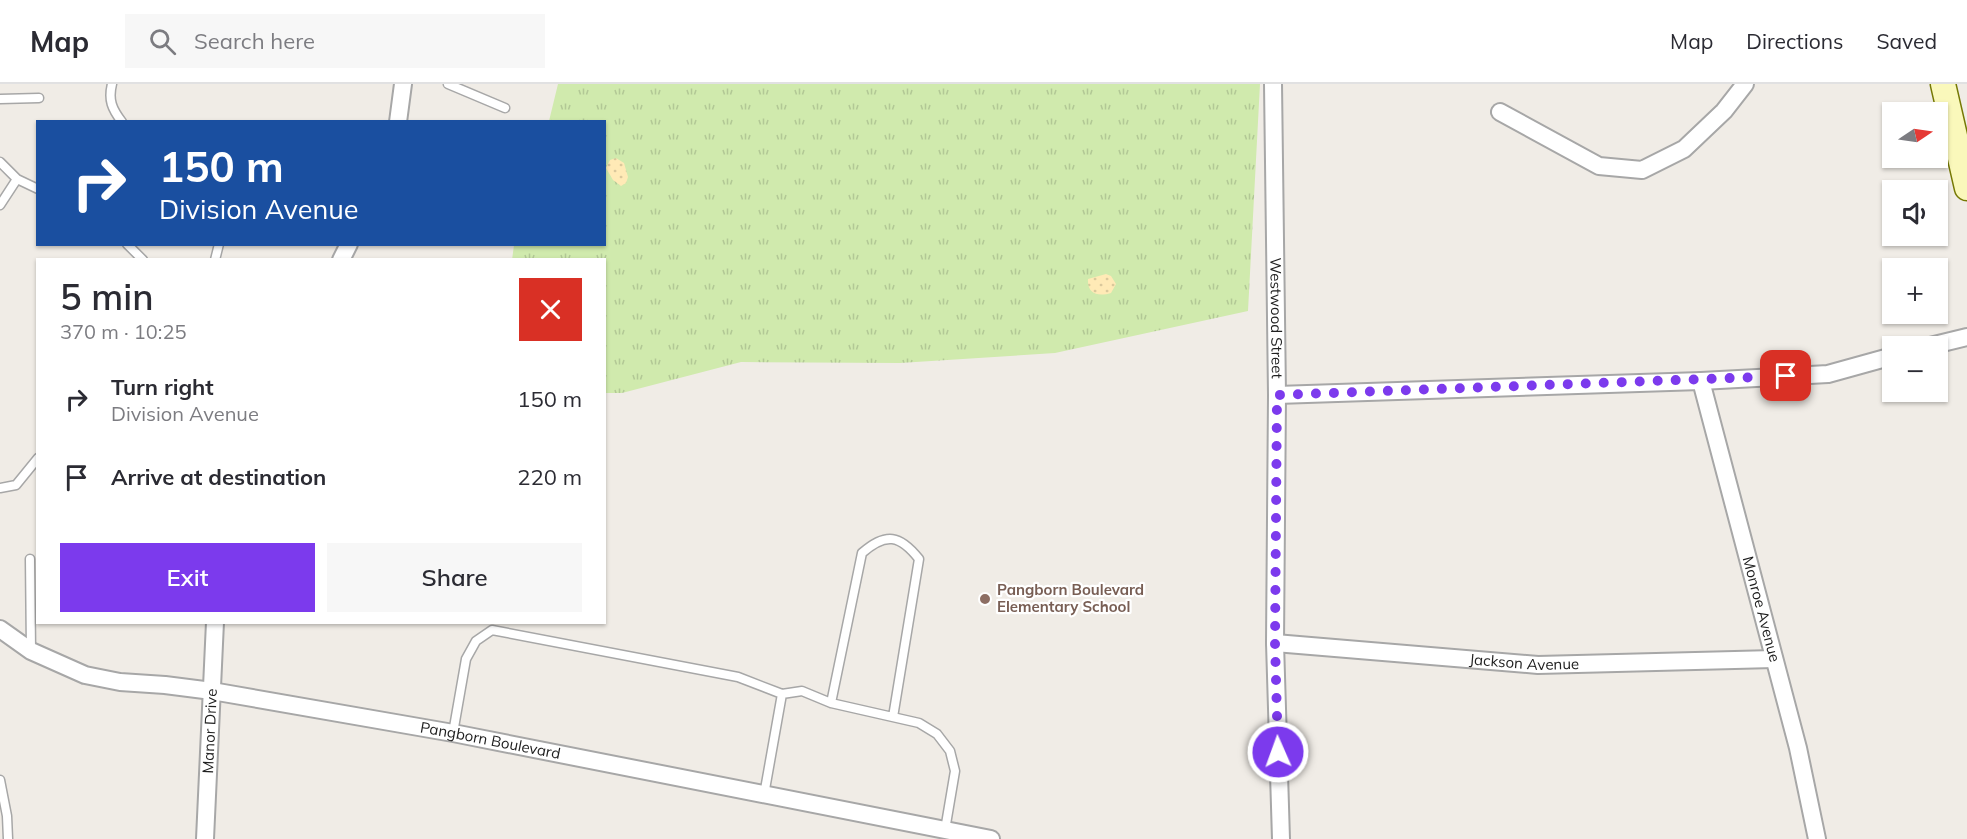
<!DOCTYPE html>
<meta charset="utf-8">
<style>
:root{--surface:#fff;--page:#f7f7f7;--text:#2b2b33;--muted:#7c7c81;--line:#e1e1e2;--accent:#7c3aed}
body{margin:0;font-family:Mulish,sans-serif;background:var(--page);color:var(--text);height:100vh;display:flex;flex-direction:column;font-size:22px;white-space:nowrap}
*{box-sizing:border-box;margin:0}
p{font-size:20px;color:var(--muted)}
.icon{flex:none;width:33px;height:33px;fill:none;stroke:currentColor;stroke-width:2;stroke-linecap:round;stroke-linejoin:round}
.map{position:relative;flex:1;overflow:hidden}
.details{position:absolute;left:36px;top:174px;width:570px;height:366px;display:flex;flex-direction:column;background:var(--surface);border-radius:0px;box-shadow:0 2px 4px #0004}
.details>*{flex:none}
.hud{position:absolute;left:36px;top:36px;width:570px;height:126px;border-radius:0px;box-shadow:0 2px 4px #0004;background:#1a4fa0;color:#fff;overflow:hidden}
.needle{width:39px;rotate:77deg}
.buttons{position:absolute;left:1882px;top:18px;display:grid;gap:12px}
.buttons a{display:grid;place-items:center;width:66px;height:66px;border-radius:0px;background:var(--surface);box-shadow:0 2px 4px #0004;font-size:30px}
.pin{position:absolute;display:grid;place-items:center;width:51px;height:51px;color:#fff;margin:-26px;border-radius:12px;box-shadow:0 3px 9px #0006}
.me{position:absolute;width:66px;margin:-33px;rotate:358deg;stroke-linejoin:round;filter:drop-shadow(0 0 4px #0008)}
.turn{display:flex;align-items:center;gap:21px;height:126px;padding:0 24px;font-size:27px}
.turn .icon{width:78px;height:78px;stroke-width:2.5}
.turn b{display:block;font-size:42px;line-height:51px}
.round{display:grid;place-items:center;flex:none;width:63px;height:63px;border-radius:0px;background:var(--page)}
.headline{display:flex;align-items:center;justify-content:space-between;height:102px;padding:0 24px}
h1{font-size:36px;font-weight:600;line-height:45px}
.cta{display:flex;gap:12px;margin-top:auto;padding:12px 24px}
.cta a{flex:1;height:69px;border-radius:0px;background:var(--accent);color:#fff;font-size:24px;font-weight:600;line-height:69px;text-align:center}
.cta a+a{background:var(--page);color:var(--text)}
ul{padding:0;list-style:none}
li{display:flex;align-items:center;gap:18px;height:78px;padding:0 24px}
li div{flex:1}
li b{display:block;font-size:22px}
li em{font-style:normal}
header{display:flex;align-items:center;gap:36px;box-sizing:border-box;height:84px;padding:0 30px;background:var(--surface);border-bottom:2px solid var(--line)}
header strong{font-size:28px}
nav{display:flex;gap:33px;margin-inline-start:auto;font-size:21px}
.search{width:420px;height:54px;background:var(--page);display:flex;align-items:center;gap:15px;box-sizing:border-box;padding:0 21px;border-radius:0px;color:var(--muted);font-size:22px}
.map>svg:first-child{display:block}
.grass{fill:url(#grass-tufts)}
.sand{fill:url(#sand-dots)}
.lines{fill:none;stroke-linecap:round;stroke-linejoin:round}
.lane-casing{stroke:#a7a7a7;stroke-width:11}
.street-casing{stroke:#a7a7a7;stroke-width:20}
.secondary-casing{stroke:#767905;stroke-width:27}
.lane{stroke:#fff;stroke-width:8}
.street{stroke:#fff;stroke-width:16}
.secondary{stroke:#faf8bb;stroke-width:24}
.route{stroke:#7c3aed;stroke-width:10;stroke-dasharray:0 18}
.education-dot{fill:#8d6e63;stroke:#fff;stroke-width:2}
.labels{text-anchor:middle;stroke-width:4.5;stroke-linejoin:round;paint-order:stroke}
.street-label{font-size:15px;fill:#202020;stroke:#fff}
.education-label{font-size:15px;font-weight:bold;fill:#785e54;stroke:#fff;text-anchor:start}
</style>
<header>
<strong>Map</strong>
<div class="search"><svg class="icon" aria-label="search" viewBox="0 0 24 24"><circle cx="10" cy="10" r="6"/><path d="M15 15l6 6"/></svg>Search here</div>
<nav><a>Map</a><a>Directions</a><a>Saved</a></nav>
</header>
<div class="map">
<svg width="1967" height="755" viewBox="0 0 1967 755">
<defs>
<pattern id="grass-tufts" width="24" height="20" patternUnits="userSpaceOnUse" patternTransform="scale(1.5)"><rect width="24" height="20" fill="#d0eaad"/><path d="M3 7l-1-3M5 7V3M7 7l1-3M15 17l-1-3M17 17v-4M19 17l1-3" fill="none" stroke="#b2c895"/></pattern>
<pattern id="sand-dots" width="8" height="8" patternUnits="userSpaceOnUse" patternTransform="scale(1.5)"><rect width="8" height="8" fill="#ffeab6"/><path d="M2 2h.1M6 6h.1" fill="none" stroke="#dac89c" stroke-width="1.8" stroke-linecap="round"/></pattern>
</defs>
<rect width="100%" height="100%" fill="#f0ece6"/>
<path class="grass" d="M558,0H1260L1248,227L1055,269L900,279L741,278L622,309H605L604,176H512L514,161L604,160V38L549,37Z"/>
<path class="sand" d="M616,74L624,79L628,93L626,99L621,102L613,96L606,84L610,76Z
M1106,190L1111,192L1116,200L1111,209C1098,213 1087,210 1088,195Z"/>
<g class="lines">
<defs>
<path id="lane" d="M112,0C108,16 112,25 122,38
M448,0L505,24
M0,15L39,14
M0,78L17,95L38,105
M0,121L17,95
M127,160L143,176
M215,176L219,160
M0,404L16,401L38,374
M30,475L31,567
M782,610L802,607L831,619L919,639L937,650L950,667L955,687L945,746
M831,619L862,469C886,448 900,451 919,475L893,633
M453,649L466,575L476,557L492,546L738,593L782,610L764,711
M0,696L7,732L8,755"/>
<g id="street">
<path id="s1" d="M1273,0L1277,311L1275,559L1281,755"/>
<path d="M1500,28L1599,82L1642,86L1684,65L1724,27L1745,0"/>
<path d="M398,38L403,0"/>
<path d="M341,176L349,160"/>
<path d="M1930,262L1967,253"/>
<path id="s2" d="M1701,297L1798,664L1817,755"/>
<path d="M1277,311L1701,297L1828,290L1893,272"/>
<path id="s3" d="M0,545L31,567L85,591L120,598L165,601L212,607L453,649L991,755"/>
<path id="s4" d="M1275,559L1538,581L1774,575"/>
<path id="s5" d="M205,755L215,538"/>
</g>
<path id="secondary" d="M1943,0L1967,104"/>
</defs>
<use href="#lane" class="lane-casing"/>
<use href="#street" class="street-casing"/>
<use href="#secondary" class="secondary-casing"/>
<use href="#lane" class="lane"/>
<use href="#street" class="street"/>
<use href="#secondary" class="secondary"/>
</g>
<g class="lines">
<path class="route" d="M1278,668L1275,559L1277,311L1786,292"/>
</g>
<circle class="education-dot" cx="985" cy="515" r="6"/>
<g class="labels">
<g class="street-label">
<text dy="5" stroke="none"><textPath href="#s1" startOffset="234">Westwood Street</textPath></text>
<text dy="5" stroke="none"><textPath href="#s2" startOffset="236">Monroe Avenue</textPath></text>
<text dy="5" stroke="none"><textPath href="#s4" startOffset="250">Jackson Avenue</textPath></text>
<text dy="5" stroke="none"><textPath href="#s5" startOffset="108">Manor Drive</textPath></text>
<text dy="5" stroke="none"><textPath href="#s3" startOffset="508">Pangborn Boulevard</textPath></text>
</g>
<g class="education-label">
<text x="997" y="511">Pangborn Boulevard<tspan x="997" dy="17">Elementary School</tspan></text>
</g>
</g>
</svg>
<div class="buttons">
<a><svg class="needle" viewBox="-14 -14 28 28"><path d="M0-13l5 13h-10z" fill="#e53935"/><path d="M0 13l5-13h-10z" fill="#7c7c81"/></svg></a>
<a><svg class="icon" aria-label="sound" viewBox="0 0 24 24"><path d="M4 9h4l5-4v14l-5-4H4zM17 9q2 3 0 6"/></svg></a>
<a>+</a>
<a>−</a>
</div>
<div class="pin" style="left:1786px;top:292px;background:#d93025"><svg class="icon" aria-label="arrive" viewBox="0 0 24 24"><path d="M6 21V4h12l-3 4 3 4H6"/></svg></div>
<svg class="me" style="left:1278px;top:668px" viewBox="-20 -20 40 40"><circle r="17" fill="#7c3aed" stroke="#fff" stroke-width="3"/><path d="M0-11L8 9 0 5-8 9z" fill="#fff"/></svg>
<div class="hud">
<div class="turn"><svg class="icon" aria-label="right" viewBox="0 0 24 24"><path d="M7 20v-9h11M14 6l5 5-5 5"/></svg><div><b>150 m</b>Division Avenue</div></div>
</div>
<section class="details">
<div class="headline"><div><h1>5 min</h1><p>370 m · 10:25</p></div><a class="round" style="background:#d93025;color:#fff"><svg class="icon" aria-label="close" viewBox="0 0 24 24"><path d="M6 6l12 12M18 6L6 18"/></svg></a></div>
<ul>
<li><svg class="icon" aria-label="right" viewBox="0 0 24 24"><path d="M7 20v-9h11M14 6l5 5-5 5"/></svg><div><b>Turn right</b><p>Division Avenue</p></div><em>150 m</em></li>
<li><svg class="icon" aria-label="arrive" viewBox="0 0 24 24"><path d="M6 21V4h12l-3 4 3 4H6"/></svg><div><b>Arrive at destination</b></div><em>220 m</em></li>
</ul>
<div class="cta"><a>Exit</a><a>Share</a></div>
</section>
</div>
